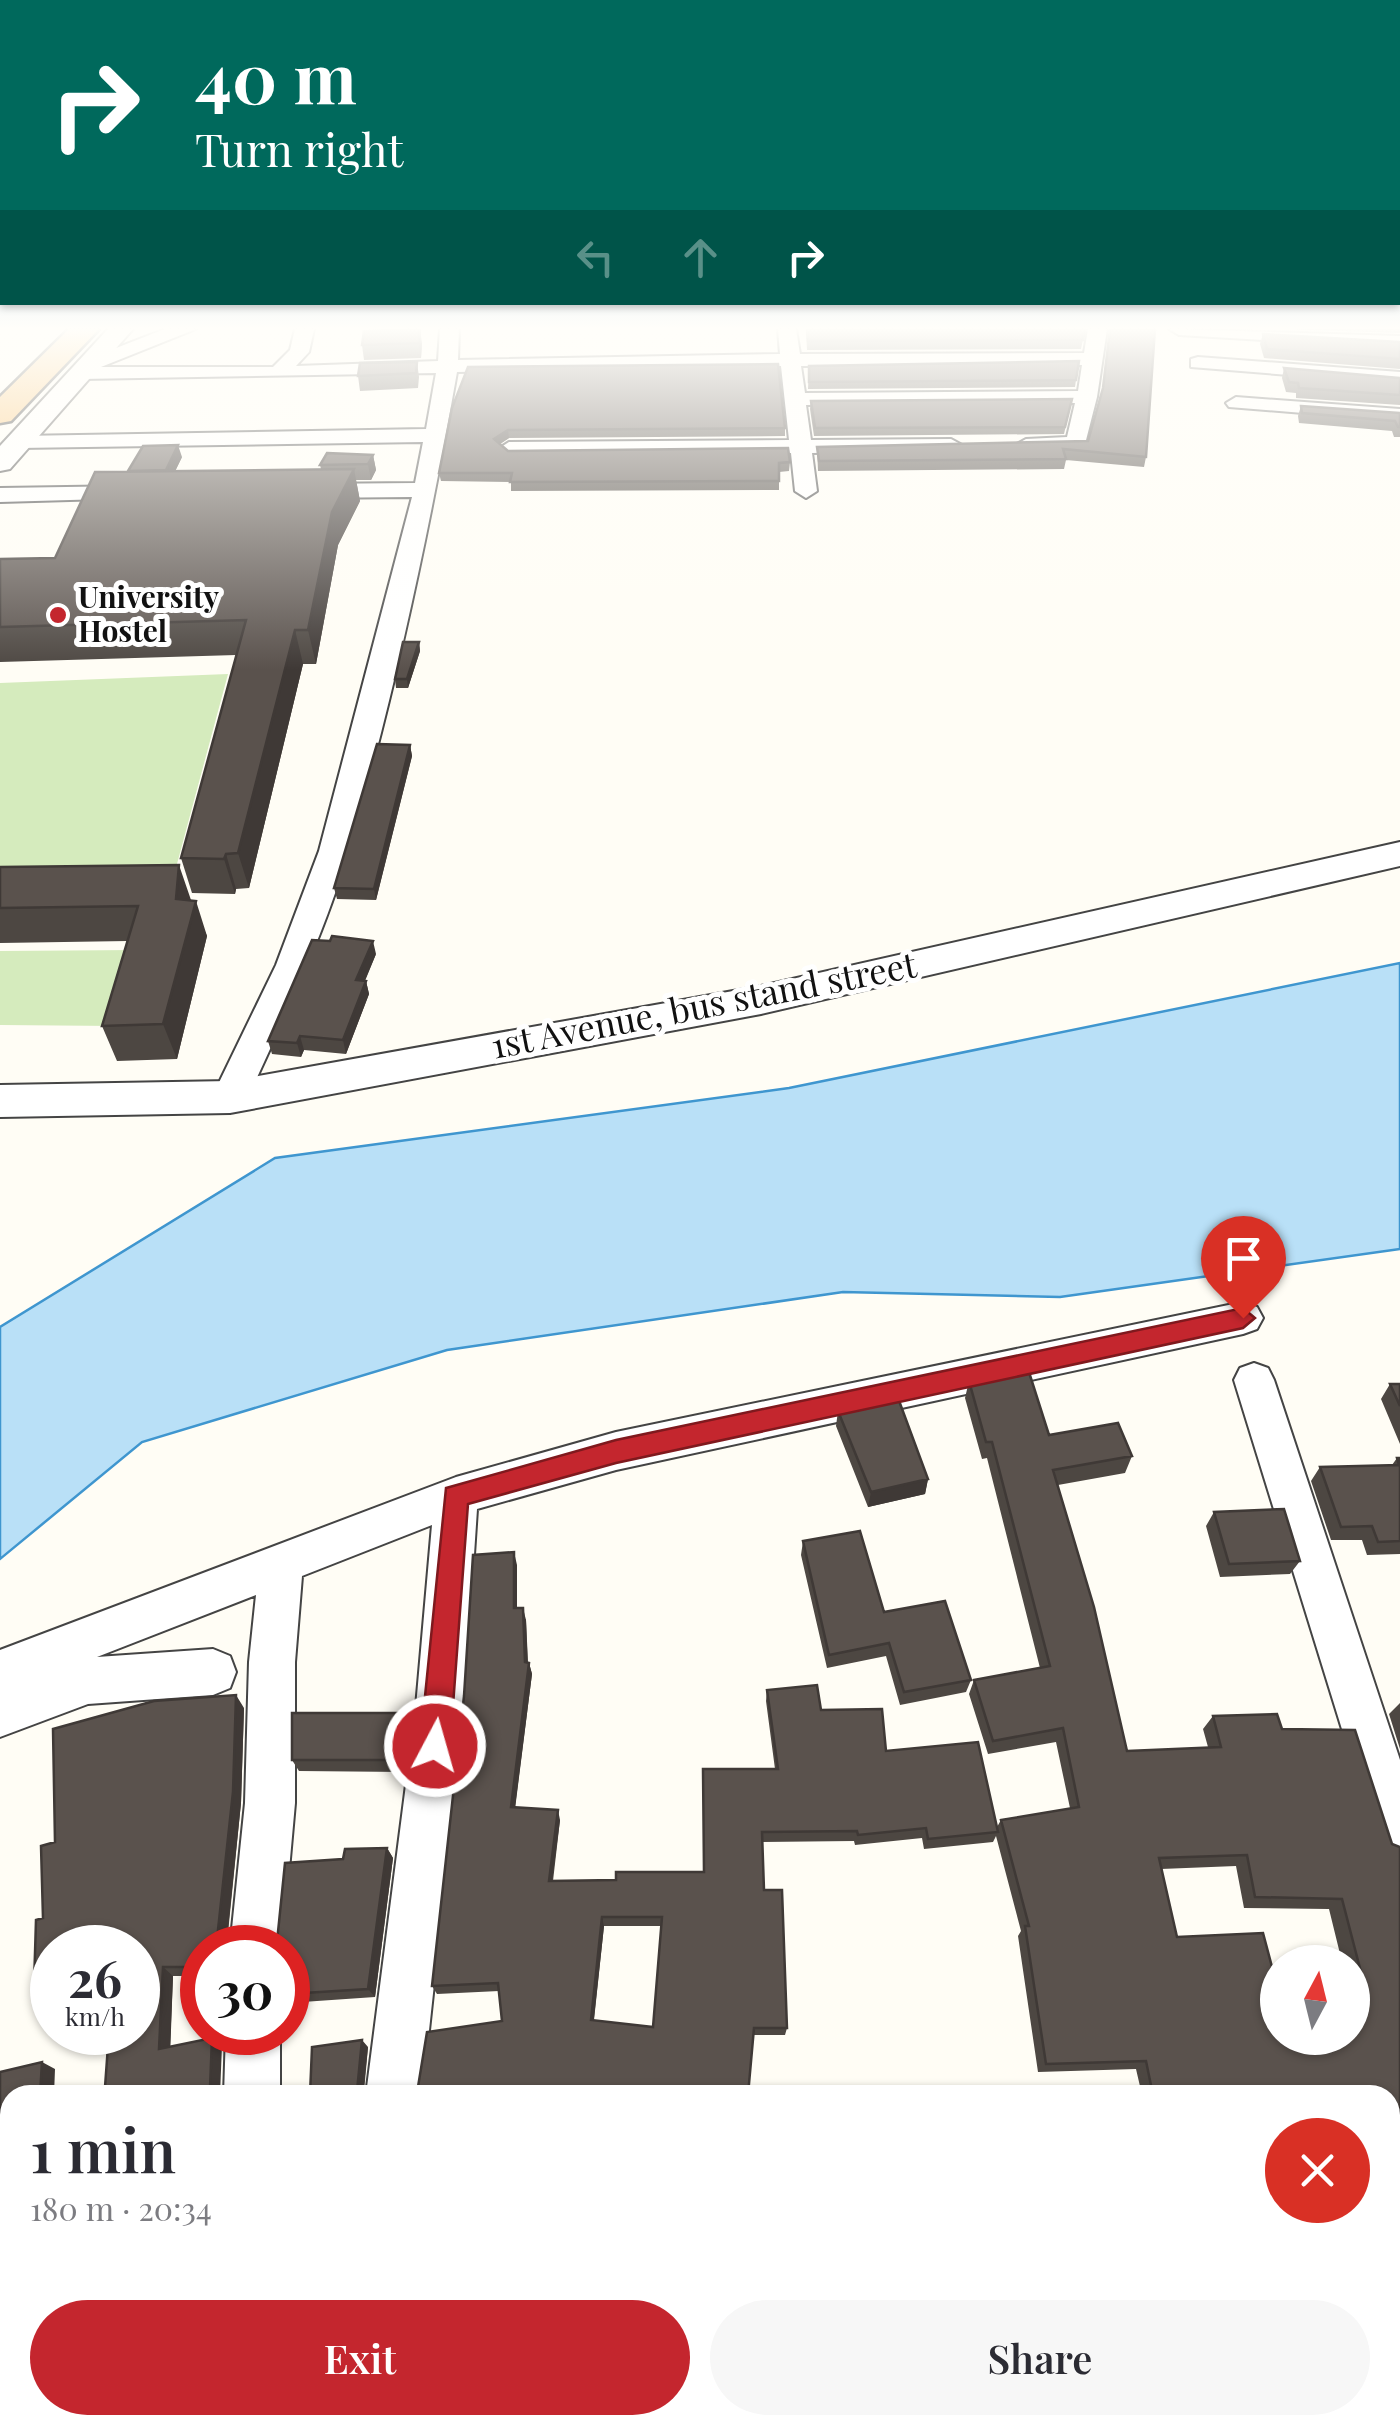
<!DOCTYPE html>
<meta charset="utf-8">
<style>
:root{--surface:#fff;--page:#f7f7f7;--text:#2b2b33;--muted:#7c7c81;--accent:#c4262e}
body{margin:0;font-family:"Playfair Display",serif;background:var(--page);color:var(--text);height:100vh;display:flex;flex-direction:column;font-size:38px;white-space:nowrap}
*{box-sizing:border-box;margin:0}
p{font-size:32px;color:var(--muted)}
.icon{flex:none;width:55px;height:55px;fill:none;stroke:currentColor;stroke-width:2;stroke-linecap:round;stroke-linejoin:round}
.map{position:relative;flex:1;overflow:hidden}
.details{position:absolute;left:0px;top:2085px;width:1400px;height:350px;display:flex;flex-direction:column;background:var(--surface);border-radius:30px 30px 0 0;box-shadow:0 2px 8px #0004}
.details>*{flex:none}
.top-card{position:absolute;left:0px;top:0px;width:1400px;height:305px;box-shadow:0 2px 8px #0004;background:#00695c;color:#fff;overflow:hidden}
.needle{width:65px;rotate:7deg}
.buttons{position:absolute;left:1260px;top:1945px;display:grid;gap:20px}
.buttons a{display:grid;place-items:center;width:110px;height:110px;border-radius:50%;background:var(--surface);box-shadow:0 2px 8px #0004;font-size:50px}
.speed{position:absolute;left:30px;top:1925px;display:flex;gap:20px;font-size:50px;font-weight:700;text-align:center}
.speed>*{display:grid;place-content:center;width:130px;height:130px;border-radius:50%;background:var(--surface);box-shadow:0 2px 8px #0004;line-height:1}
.speed small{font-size:25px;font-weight:400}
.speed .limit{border:15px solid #d22;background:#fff;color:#111}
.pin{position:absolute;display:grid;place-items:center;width:85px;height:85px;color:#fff;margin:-102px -42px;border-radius:50% 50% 50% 0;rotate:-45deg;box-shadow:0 0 10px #0007}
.pin .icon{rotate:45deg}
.me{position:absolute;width:110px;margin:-55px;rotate:6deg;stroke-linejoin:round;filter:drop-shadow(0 0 8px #0008)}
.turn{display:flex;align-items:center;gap:35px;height:210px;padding:0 30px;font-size:45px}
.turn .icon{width:130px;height:130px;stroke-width:2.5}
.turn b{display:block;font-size:70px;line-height:85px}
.lanes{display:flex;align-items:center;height:95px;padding:0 30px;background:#0003;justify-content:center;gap:50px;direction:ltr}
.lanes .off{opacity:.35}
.round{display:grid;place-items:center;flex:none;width:105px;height:105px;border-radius:52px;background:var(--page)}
.headline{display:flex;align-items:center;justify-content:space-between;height:170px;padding:0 30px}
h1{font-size:60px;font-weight:600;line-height:75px}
.action{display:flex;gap:20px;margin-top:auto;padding:20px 30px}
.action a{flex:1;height:115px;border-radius:60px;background:var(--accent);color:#fff;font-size:40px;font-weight:600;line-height:115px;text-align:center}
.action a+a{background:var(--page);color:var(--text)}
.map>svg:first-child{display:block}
.green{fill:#d5ebbd}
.water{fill:#b9e0f7;stroke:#3f96cf;stroke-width:2.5}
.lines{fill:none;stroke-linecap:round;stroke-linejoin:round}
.minor-casing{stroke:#444;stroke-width:4}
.tertiary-casing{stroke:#444;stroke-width:4}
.trunk-casing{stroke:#222;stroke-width:5}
.minor{fill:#fff;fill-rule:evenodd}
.tertiary{fill:#fff;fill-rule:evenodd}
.trunk{fill:#f7bc64;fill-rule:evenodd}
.wall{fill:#4d4742;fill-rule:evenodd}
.shaded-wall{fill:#3f3936}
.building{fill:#5a524d;stroke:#3f3936;stroke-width:2.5;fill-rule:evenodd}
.route{fill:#c4262e;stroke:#7f191e;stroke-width:2.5}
.poi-dot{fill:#c4262e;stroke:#fff;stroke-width:4}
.labels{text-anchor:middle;stroke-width:10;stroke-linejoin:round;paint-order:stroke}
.far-poi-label{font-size:30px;font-weight:bold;fill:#111;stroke:#fff;text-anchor:start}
.street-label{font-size:35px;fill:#111;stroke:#fff}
</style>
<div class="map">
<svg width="1400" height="2435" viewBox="0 0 1400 2435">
<rect width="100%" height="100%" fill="#fffdf5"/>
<path class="green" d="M228,674L170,890L0,894V683Z
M137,950L117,1026L0,1025V951Z"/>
<path class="water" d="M1400,963V1249L1060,1297L843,1292L447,1350L142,1442L0,1559V1327L275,1158L789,1088Z"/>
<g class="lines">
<defs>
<path id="minor" d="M165,329H196L101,367H273L290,350L295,329H314L309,352L296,366L438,361L440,329H459L458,360L780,354L778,329H796L800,354L1084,353L1088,329H1107L1097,397L1084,448L1026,451L1015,445L1026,439L1067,437L1075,403L806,405L811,440L951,439L962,445L951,451L812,453L817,491L806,498L795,491L791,453L509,456L498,449L509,442L789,440L781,366L457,372C429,532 395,693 349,850C324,935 285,1016 248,1097L242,1106L230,1110L218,1106L212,1097L276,965L319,851L412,497L307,498L296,491L307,484L415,483L423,442L19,448L8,442L19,436L426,429L436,373L81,379L71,373L80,362ZM1082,365L1078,391L805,393L801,366Z
M1169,329L1400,336V348L1179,335Z
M1198,357L1400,372V384L1191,367V359Z
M1236,397L1400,409V421L1229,407L1226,403Z
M132,486L143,493L140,498L0,502V488Z
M1243,1302L1257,1307L1263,1318L1257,1329L1243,1334L616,1470L477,1509L464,1707L422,2095H366L416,1707L432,1525L302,1576L295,1662V1803L282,1948H230L245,1803L249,1662L256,1595L97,1657L213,1649L230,1656L236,1672L230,1688L213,1695L88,1704L0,1737V1650L456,1477L616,1432Z
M1254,1363L1268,1368L1274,1380L1400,1760V1861L1382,1854L1375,1836L1234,1380L1240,1368Z
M226,2032H280V2095H224Z
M1390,2153H1400V2211H1390Z
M0,2220H10V2278H0Z
M201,2425H263L260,2435H198Z
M862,2425H924V2435H862Z"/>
<path id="tertiary" d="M108,329H133L10,469L0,471V446Z
M1400,842V866L761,1014L230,1113L0,1117V1085L230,1081L761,986Z"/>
<path id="trunk" d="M69,329H99L11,421L0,423V397Z"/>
</defs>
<use href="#minor" class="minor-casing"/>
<use href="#tertiary" class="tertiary-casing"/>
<use href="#trunk" class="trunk-casing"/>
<use href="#minor" class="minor"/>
<use href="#tertiary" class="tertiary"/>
<use href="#trunk" class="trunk"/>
</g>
<path class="wall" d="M806,329H1085L1081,349L807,350Z
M1278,329H1400V333Z
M1263,334L1400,342V369L1264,358L1260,344Z
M422,343L421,358L364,360L362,345Z
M417,362L419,377L418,388L360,391L358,376Z
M809,366L1076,380L1075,387L808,389Z
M1284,368L1400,378V405L1296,398V393L1286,392L1282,378Z
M1101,393L1146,457L1144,467L1066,460L1064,469L818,471L817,447L1088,441Z
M1072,399L1064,434L814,436L810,409L811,401Z
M1301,406L1400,413V437H1394L1392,431L1299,423L1298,416Z
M452,408L785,428V436L509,438L500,444L508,451L790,462L789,471L779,472V490L511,491V482L441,481L439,473Z
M373,455L376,470L371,480H356L360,501L338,545L316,664H303L249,888L236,889L235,894L192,893L181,858L236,655L0,662V559L55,558L128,472L182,457L175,471L321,469L320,465Z
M419,642L420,651L408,688H396L395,679Z
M410,745L412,756L376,900L337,899L334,888Z
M0,867L191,900L207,936L177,1059L117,1061L102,1026L128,941L0,943Z
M376,954L365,981H366L369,994L346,1054L304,1050L301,1057L272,1054L268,1041Z
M969,1381L1049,1435L1132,1456L1125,1473L1058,1485L1127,1751L1208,1747L1203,1729L1213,1716L1282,1729L1392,1844L1400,1847V2141H1393L1390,2128V2095H1142L1136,2069L1038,2072L1018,1936L1021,1931L996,1836L993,1842L924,1849L922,1838L855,1845L854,1841L762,1842L764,1890L787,2028L785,2035H753L748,2095H310L368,2047L364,2092L417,2093L502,2021L499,1991L437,1994L432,1986L517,1565V1608L526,1620L528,1662L529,1663L532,1674L515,1807L560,1820L553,1881L616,1880L704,1872L775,1769L766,1701L767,1690L821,1710L886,1751L997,1827L1001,1820L1070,1808L1056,1742L988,1754L969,1694L974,1680L1040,1668L987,1458L982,1459L965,1398ZM1236,1866L1244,1908L1329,1909L1342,1962H1352V2038L1276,1982L1177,1937L1161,1869ZM604,1926H661L653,2027L594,2020Z
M1390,1384H1400V1444L1381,1399Z
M838,1411L928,1479L925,1494L868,1507L836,1426Z
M1397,1458H1400V1554L1367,1555L1362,1540H1331L1311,1481L1320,1467L1392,1465Z
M1214,1512L1300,1561L1290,1574L1220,1577L1206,1526Z
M803,1541L884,1612L971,1680L966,1692L900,1705L886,1656L827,1668L801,1555Z
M1400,1703V1749L1389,1714Z
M244,1708L241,1803L227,1943L277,1942L343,1859L387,1848L393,1858L375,1997L288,2003V1948H202V1976H173L170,2047L222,2045L105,2087L138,1948L47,1995L43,1918L55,1842Z
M410,1725L404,1772L299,1771L292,1760Z
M1244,2425H1323L1324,2435H1245Z
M1362,2425H1390L1400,2435H1364Z"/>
<path class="shaded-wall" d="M420,329L422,343L421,358L419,343Z
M508,430L509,438L494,448V439Z
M178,445L182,457L170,482L166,470Z
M373,455L376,470L371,480L368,464Z
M354,469L360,501L338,545L316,664L308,630L332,512Z
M295,630L303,664L249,888L238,853Z
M419,642L420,651L408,688L407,679Z
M410,745L412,756L376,900L374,889Z
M226,854L236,889L235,894L224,859Z
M179,865L191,900L196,901L207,936L177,1059L163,1024Z
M373,941L376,954L359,994L356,980Z
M366,981L369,994L346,1054L343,1040Z
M300,1036L304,1050L301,1057L297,1043Z
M928,1479L925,1494L868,1507L871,1492Z
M514,1552L517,1565V1621L514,1608Z
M523,1608L526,1620L528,1672L529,1663L532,1674L514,1817L511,1807L525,1662Z
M236,1695L244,1708L241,1803L226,1948L217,1939Z
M405,1713L410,1725L404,1772L399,1760Z
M558,1810L560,1820L551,1890L549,1881Z
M387,1848L393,1858L375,1997L368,1989Z
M602,1917L604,1926L593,2027L591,2020Z
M163,1967L173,1976L170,2057L159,2049Z
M52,1982V1993L47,1995L34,1986Z
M212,2038L222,2045L220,2095L210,2088Z
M362,2040L368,2047L363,2095L357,2091Z
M42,2062L55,2069L54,2095H40Z
M10,2198V2206L0,2209V2201Z
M423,2425H430L428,2435H421Z"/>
<path class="building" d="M420,329L419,343L362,345L364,331Z
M807,329H1085L1083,340L808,341Z
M1110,329H1155L1146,457L1063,449L1066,459L819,461L817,447L1088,441L1103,388Z
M1263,334L1400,342V359L1267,349Z
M1079,361L1076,380L809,382V366Z
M417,362L416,373L358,376L360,363Z
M778,364L785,428L508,430L494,439L508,451L788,448L790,462L779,463V481L510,482L512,473H439L452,408L468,367Z
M1284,368L1400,378V395L1299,388L1298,383L1289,382Z
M1072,399L1065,427L815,428L811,401Z
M1301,406L1400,413V427H1398L1395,421L1302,413Z
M178,445L166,470L128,471L143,446Z
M327,453L373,455L368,464L320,465Z
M354,469L332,512L308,630H295L238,853L226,854L224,859L181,858L246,620L0,627V559L55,558L95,472Z
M403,642H419L407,679H395Z
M377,744L410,745L374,889L334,888Z
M179,865L176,899L196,901L163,1024L102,1026L138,906L0,908V867Z
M332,936L373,941L356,980L366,981L343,1040L300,1036L297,1043L268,1041L312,940L330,941Z
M1028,1369L1049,1435L1118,1423L1132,1456L1053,1470L1094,1607L1127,1751L1221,1747L1213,1716L1277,1714L1282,1729L1355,1730L1392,1844L1400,1847V2118H1390V2095H1153L1146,2061L1046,2064L1025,1926H1029L1001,1820L1079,1807L1063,1728L993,1741L974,1680L1050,1666L992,1442H986L969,1381ZM1247,1855L1255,1897L1342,1899L1363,1980H1352V2038H1278V1982H1276L1263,1933L1177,1937L1159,1858Z
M1390,1384H1400V1406Z
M898,1398L928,1479L871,1492L838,1411Z
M1397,1458H1400V1541L1378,1542L1372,1526L1341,1527L1320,1467L1399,1465Z
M1284,1509L1300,1561L1229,1564L1214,1512Z
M860,1531L884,1612L945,1601L971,1680L904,1692L889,1643L829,1655L803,1541Z
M514,1552V1608H523L525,1662L529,1663L511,1807L558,1810L549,1881L616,1880V1872H704L703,1769H778L767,1690L817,1685L821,1710L882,1709L886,1751L978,1742L998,1832L928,1839L926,1828L858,1835L857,1831L762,1832L764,1890H782L787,2028H754L748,2095H310L312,2047L362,2040L357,2091L417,2093L427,2032L502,2021L498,1983L432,1986L464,1696L473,1555ZM602,1917H662L653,2027L591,2020Z
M236,1695L233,1792L217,1939L221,1943L277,1942L285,1863L343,1859L345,1849L387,1848L368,1989L288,1994V1948H202V1967H163L159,2049L212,2038L210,2088L234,2092L235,2095H77L105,2087L109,2032H138V1948H52V1982L34,1986L36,1920L43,1918L41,1846L55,1842L53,1729L154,1701Z
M292,1713H405L399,1760H292Z
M42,2062L40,2095H10V2198L0,2201V2072Z
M1390,2209L1400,2210V2435H1381L1380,2425H1390Z
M269,2425H423L421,2435H323Z
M505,2425H652L651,2435H504Z
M766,2425H824V2435H766Z
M1258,2425H1323L1324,2435H1259Z"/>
<linearGradient id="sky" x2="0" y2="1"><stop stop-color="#95c6ee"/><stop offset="0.49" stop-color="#fffefa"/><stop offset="1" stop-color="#fffefa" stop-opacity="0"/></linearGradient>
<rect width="1400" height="670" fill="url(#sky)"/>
<path class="route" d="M1243,1308L1255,1318L1243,1328L616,1463L468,1504L450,1746L445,1756L435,1761L425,1756L420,1746L446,1488L616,1440Z"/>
<circle class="poi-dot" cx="58" cy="615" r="10"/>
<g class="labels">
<g class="far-poi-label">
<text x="78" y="608">University<tspan x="78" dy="34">Hostel</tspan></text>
</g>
<g class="street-label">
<text transform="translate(704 1006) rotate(-11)" y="12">1st Avenue, bus stand street</text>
</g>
</g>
</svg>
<div class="buttons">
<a><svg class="needle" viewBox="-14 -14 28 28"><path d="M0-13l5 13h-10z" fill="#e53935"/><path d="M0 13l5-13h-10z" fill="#7c7c81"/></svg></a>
</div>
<div class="speed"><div>26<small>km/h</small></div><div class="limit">30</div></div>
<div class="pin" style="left:1243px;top:1318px;background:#d93025"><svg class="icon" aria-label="arrive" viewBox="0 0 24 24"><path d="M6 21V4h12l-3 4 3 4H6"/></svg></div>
<svg class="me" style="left:435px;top:1746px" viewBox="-20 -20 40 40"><circle r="17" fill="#c4262e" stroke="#fff" stroke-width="3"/><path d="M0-11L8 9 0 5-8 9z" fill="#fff"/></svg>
<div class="top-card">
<div class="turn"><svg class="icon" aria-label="right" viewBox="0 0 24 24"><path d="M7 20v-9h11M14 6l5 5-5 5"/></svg><div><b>40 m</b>Turn right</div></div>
<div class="lanes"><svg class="icon off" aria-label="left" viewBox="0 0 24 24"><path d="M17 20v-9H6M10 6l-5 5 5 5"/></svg><svg class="icon off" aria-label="ahead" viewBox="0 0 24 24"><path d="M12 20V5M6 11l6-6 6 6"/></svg><svg class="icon" aria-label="right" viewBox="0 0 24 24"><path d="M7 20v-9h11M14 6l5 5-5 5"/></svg></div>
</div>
<section class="details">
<div class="headline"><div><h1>1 min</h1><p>180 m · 20:34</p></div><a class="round" style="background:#d93025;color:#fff"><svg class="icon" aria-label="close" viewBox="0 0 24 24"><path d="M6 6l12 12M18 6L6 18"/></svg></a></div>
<div class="action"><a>Exit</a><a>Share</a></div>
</section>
</div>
